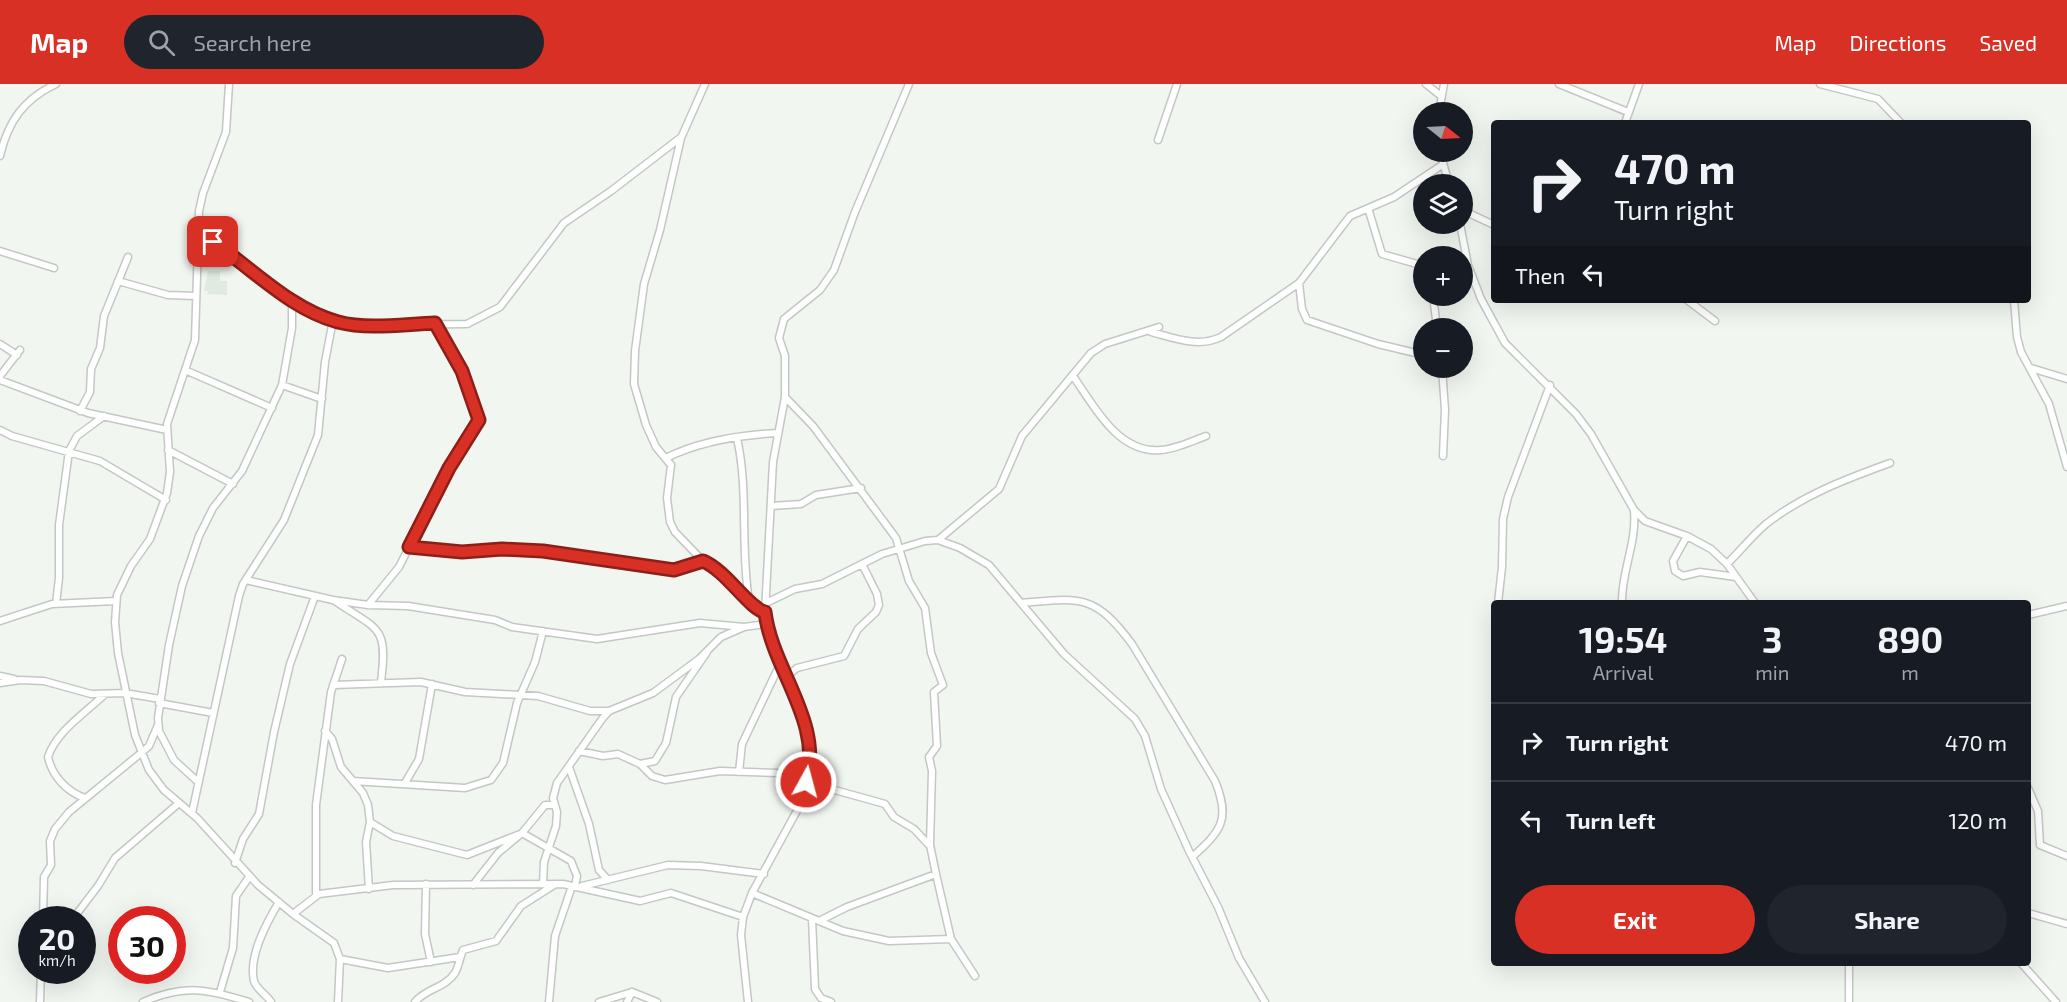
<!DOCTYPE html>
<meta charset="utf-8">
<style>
:root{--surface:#171b24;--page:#20242c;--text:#f1f3f6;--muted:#9ea1a6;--line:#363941;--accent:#d93025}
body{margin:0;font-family:"Exo 2",sans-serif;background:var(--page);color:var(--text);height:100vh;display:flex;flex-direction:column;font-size:22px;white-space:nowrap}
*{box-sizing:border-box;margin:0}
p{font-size:20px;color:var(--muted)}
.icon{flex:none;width:33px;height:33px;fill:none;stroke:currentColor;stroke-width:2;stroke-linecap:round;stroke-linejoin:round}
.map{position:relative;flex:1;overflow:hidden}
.details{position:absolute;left:1491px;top:516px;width:540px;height:366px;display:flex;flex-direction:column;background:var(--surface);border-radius:6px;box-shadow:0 6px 24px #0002}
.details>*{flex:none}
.guide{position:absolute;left:1491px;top:36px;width:540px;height:183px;border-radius:6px;box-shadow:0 6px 24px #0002;background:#171b24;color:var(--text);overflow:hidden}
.needle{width:39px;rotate:108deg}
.buttons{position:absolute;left:1413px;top:18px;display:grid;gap:12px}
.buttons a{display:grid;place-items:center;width:60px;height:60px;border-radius:50%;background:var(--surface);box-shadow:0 6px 24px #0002;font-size:30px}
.speed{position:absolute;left:18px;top:822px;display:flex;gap:12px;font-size:30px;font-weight:700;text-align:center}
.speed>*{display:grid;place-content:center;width:78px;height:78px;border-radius:50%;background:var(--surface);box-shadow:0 6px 24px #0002;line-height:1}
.speed small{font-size:15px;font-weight:400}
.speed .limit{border:9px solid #d22;background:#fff;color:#111}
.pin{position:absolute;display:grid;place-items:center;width:51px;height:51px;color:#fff;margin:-26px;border-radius:12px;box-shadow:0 3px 9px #0006}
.me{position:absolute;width:66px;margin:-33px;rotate:7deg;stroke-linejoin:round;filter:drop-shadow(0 0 4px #0008)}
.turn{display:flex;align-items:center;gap:21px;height:126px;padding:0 24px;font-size:27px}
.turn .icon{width:78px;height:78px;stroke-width:2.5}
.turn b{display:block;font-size:42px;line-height:51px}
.then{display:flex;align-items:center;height:57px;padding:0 24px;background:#0003;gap:12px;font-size:22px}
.eta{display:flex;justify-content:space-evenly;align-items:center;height:102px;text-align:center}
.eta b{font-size:36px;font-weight:700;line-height:42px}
.action{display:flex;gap:12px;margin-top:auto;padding:12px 24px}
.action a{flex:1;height:69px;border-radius:36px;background:var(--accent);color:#fff;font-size:24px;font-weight:700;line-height:69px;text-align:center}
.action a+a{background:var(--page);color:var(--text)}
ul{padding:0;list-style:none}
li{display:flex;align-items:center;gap:18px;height:78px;padding:0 24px;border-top:2px solid var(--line)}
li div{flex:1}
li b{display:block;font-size:22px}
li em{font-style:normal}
header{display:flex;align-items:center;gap:36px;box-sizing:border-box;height:84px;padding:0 30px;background:var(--accent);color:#fff}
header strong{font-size:28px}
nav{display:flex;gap:33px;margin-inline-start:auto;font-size:21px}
.search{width:420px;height:54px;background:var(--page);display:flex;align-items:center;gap:15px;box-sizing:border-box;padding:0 21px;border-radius:33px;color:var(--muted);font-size:22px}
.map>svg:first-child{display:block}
.built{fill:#dfeae0}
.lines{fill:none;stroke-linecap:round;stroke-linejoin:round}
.minor-casing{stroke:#c2c8c3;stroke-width:9}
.minor{stroke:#fff;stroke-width:6}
.route-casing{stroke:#8d1f18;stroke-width:15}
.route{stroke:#d93025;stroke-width:10}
</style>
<header>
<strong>Map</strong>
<div class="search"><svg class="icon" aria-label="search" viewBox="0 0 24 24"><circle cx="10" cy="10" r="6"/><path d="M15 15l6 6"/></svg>Search here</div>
<nav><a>Map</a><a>Directions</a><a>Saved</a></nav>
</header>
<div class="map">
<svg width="2067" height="918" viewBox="0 0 2067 918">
<rect width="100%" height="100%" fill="#f1f6f1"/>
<path class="built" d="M208,187H220V197H227V211L207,210L208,207H204Z"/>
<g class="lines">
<defs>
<path id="minor" d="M229,0L226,48L203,109L199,127L195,256L167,340L170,388L167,409L150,455L131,482L117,511L115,538L118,569L135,651L149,686L164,706L197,734L258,801L293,830L334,859L340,875L338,918
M705,0L681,54L660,146L644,200L635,267L634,300L646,341L656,363L671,381L667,414L670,438L675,448L703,477L721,487L755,524L765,528
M1426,0L1441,12
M1559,0L1628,28
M1820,0L1878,15L1901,39
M1439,28L1444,0
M1625,39L1639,0
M1158,56L1177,0
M1440,68L1449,100
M0,72C8,37 24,15 56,0
M1368,124L1382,170L1424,182
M1462,126L1494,141
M1460,140L1468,181L1481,215L1505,259L1576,330L1591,350L1634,426L1645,437L1687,452L1711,465L1727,480L1755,519
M199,149L292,216L322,233L339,238L368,241L467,240L500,223L564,139L611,107L680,54
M0,167L54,184
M118,197L168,211L196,212
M1299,199L1302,225L1307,236L1378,260L1424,271
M1433,212L1437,244
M1687,216L1715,237
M2014,216L2017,253L2021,268L2049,320L2067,383
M1151,248C1174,254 1198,264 1221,253L1299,199L1350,132L1394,113L1442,81
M0,260L17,271
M1442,284L1445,326L1443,372
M2031,284L2067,295
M185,286L272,324
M0,292L20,266
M1073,292C1094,322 1118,370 1161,366C1176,365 1192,357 1206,352
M0,296L88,329L167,346
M282,301L322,315
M785,313L813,342L896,454L909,497L925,524L931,569L943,601L934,608L937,662L929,673L932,687L930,761L936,790L951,855L975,892
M80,327L90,308L91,285L100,264L104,232L128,173
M0,346L12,352L100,377L166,416
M737,354C749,408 740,462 749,517
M168,366L233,400
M666,374C700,357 740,351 777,349
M771,422L801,420L816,411L861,404
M1687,452L1673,477L1675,487L1683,492L1700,488L1736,493
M938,456L999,405L1022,352L1091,269L1105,260L1159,243
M409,463L462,468L502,464L543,467L674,486L703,477
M1727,480C1740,467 1752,452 1766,440C1803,411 1846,395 1890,379
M246,496L333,516L368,521L408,522L495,536L512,543L597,555L700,539L744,543
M335,517C379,547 388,541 381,598
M1021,519C1080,514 1094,509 1132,560L1215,697C1231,736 1221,747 1192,773
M1498,519L1502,483L1503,435L1508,413L1550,301
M1622,519C1621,488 1637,459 1634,427
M56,520L59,494V441L69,367L77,352L104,332
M764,520L795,505L822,500L882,470L925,457L938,456L960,464L989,481L1064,570L1135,635L1145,652L1161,705L1189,767L1218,823L1239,874L1265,918
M368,521L399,483L449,384L479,336L462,287L435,239
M2028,531L2067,522
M0,537L52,520L116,517
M0,592L14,595
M787,592L797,584L844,572L858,545L876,528L879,521L877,510L862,480
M0,599L20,596L44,597L91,610L125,609L160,615
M333,601L421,598L465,608L538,612L590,627H609
M159,619L213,629
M325,647L332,655L341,683L363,709L368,721L370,738L366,758L369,805
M579,667L603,672L618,670L640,680L655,677L666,659L676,613L707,568
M640,680L652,692L665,696L720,687L809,690
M569,683L589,740L599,786L608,796
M739,688L742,660L781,578
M197,697L174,676L159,647L158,634L169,561L182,502L199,452L213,424L242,387L282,301L292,244V216
M353,697L465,704L491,696L503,679L517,619L535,578L543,547
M806,698L885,720L894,733L914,745L929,761
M405,699L419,675L432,600
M2028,704L2038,727L2040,761L2067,772
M85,714C67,708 52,692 48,673C56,648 85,629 104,611
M192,729L239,512L243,500L284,436L318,351L325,278L333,236
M370,738L393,752L467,771L520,750
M522,749L571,777L577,792L575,802
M235,779L243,755L259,730L274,648L290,580L315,512
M426,800L425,850L431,878
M543,800L544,778L556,742L557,728L553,714L557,699L602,635L609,627L653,609L699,575L721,553L744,543L766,540
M473,801L498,769L522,749L545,721H554
M582,802L668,781L701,782L764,790
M752,809L843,847L889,857L951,855
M316,811V721L331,608L342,575
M2028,829L2067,840
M293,830L319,810L393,801L563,800L640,817L671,809L743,833
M812,834L815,905L821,914L831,918
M43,836L44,793L51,781L50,757L55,745L69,728L141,669L149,662L158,641
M72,836L98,802L115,774L179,719
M819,837L847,823L936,790
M340,875L388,884L460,873
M1849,879V918
M2021,879L2056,918
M220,908L233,864L236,812L249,793
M40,918L41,886
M143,918C184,900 208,905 249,918
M271,918C267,911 256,905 254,897C248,872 267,838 279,818
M415,918C425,905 445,904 455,889C459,882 460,873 463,866L496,857L521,822L554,801
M549,918L555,852L572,802
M599,918L632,908L657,918
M627,918L632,908
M748,918L741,851L743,833L752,809L799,723L811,675L809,657L799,621L770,553L765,528L773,378L785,313V272L779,254L784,235L820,206L834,186L855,128L909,0"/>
</defs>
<use href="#minor" class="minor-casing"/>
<use href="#minor" class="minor"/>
</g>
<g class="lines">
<defs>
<path id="route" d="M213,158C253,185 290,225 338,238C369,246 404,240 435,239L462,287L479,336L449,384L409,463L462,468L502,465L543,467L674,486L703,477C727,487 749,525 765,528C772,586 824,638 806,698"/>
</defs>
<use href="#route" class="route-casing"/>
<use href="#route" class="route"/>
</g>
</svg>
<div class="buttons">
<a><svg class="needle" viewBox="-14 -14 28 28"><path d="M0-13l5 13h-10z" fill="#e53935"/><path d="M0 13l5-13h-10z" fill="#9ea1a6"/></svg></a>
<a><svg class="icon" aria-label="layers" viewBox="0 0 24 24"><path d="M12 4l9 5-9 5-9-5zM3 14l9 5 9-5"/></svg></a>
<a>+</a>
<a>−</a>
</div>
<div class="speed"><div>20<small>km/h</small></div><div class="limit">30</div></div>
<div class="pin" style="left:213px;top:158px;background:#d93025"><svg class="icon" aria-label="arrive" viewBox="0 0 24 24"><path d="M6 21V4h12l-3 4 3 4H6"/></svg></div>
<svg class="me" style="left:806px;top:698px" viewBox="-20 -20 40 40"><circle r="17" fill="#d93025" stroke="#fff" stroke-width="3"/><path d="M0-11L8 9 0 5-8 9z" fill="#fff"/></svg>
<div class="guide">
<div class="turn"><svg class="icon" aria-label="right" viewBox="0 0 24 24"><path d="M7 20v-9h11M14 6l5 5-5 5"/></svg><div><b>470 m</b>Turn right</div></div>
<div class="then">Then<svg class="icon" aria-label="left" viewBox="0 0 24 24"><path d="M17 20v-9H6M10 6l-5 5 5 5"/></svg></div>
</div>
<section class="details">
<div class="eta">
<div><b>19:54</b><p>Arrival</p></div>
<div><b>3</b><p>min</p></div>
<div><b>890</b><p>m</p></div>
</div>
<ul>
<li><svg class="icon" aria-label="right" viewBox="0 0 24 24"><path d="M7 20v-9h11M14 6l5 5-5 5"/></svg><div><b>Turn right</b></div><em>470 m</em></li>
<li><svg class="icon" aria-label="left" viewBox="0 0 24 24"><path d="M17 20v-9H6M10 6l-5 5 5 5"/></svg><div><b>Turn left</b></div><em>120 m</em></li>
</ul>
<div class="action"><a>Exit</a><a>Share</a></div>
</section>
</div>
